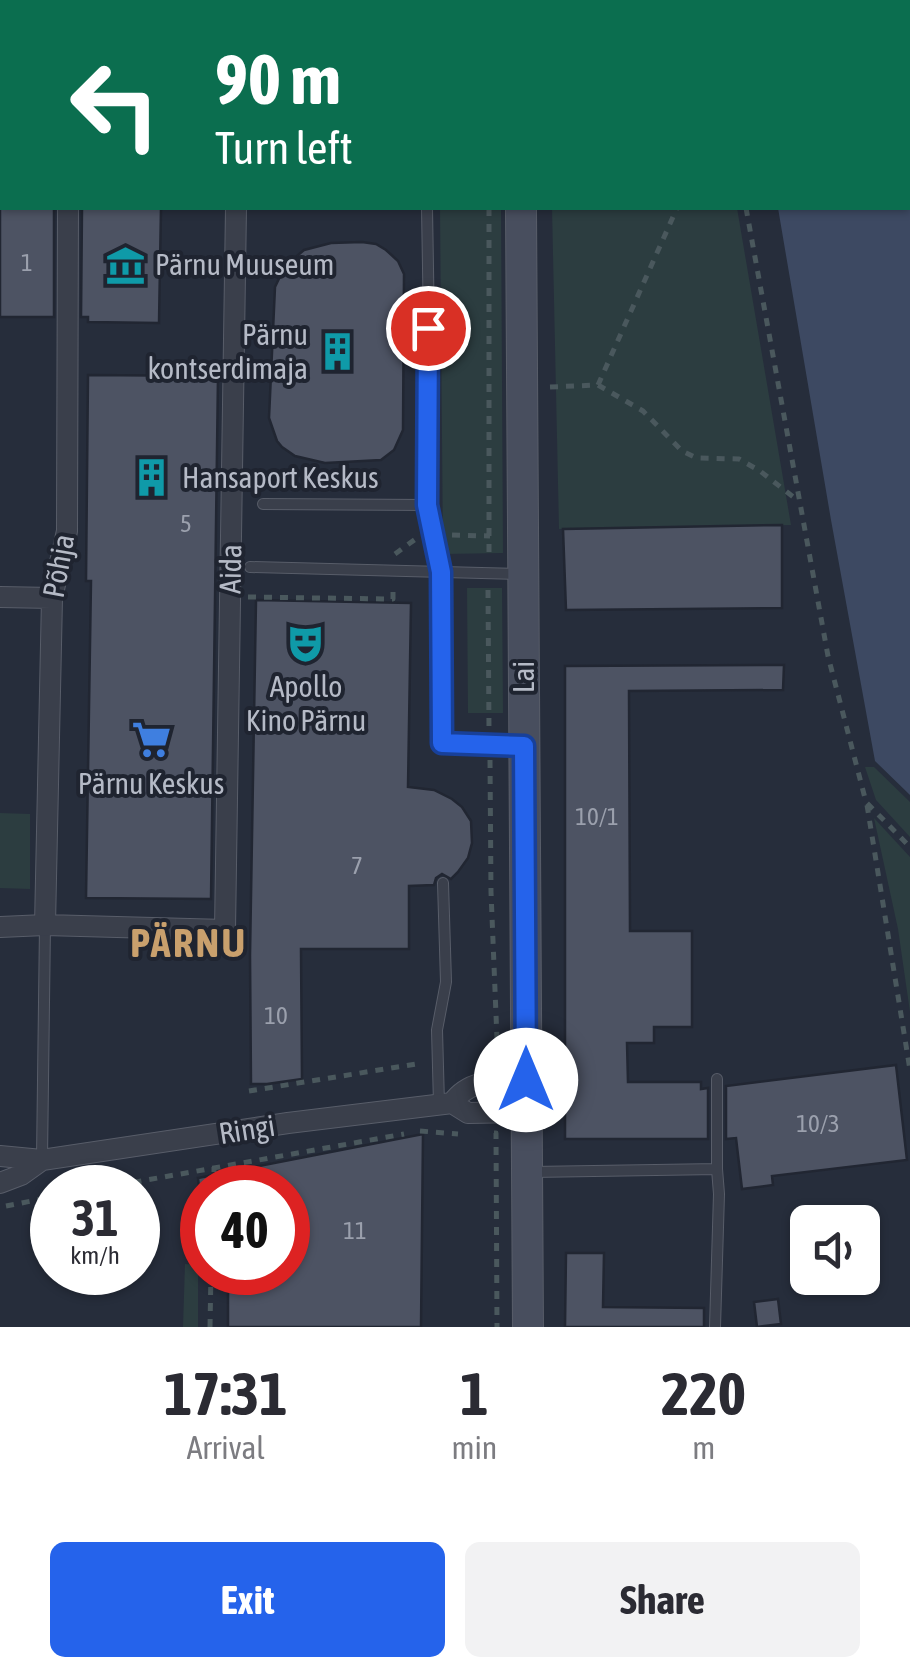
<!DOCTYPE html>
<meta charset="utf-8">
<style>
:root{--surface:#fff;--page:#f2f2f3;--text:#2b2b33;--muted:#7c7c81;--accent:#2563eb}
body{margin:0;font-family:"Asap Condensed",sans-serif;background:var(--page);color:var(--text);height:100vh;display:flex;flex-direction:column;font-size:38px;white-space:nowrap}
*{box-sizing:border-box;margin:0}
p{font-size:32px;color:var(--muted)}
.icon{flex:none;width:55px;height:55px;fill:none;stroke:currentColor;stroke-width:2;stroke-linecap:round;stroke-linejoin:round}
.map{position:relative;height:1327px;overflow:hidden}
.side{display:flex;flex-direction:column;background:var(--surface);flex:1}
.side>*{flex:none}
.hud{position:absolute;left:0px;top:0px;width:910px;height:210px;box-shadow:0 2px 8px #0004;background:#0b6e4f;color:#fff;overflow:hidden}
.controls{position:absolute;left:790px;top:1205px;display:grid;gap:20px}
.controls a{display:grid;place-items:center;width:90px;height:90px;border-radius:15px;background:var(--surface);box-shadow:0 2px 8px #0004;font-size:50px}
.speed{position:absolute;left:30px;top:1165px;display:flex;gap:20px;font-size:50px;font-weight:700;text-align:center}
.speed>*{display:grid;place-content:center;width:130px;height:130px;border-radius:50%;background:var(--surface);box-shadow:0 2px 8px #0004;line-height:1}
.speed small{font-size:25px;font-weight:400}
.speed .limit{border:15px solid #d22;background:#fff;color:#111}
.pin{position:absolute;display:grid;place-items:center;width:85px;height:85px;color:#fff;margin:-42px;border:5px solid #fff;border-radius:50%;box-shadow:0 2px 10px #0007}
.me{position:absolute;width:110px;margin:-55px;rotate:0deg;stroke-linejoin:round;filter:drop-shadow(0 0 8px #0008)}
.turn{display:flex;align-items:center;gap:35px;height:210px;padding:0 50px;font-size:45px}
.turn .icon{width:130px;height:130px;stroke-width:2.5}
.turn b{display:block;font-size:70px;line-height:85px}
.eta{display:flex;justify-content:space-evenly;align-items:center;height:170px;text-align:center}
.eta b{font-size:60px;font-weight:700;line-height:70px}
.cta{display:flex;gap:20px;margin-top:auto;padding:20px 50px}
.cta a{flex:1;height:115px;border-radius:15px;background:var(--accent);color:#fff;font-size:40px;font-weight:700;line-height:115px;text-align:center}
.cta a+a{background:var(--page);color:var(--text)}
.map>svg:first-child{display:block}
.green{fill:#2c3d40}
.water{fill:#3d4962}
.building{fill:#4d5363;stroke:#212632;stroke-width:2.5}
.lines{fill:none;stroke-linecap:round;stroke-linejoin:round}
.lane-casing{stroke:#585d69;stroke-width:12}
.street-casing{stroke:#585d69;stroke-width:22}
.secondary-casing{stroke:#585d69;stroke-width:32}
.path{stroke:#4a585d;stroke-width:5;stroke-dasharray:8 8;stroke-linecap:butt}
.lane{stroke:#3a3f4b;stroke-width:10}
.street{stroke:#3a3f4b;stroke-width:20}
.secondary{stroke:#484e5e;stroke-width:30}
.route-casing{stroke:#184099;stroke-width:25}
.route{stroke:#2563eb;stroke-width:18}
.labels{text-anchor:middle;stroke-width:8;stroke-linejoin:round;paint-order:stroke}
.number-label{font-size:25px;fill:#9ba0ad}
.poi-label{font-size:30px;fill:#b5bac6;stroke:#1f2430;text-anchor:start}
.street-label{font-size:30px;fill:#b5bac6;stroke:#1f2430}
.district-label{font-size:40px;font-weight:bold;letter-spacing:2.5px;fill:#c9a06d;stroke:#1f2430}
</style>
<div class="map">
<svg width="910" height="1327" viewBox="0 0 910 1327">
<rect width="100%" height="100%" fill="#262d3b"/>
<path class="green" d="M549,0H703V2H549Z
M440,208H501L503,553L443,554Z
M552,208H737L791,525L559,529Z
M467,588H502L503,713H468Z
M865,767H874L910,802V837L876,800Z
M0,813L30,814V889L0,888Z
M874,818L910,857V1012L898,929Z
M185,1264L198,1265V1327H183Z"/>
<path class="water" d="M743,0H910V795L875,761L831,520L778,208H908V2H744Z"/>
<path class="building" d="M0,208H54V317H0Z
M82,208H161L159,323L88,322V317H81Z
M362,242L376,244L386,250L398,261L404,274L403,430L394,450L381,460L325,463L295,456L282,447L277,441L269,418L275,287L285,266L304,250L331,243Z
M88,375L218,376L211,899L86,898L91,581H86Z
M782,525V608L566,610L563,529Z
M256,600L411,603L408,787L434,790L452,799L462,807L471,821L472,843L468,858L458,872L451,879L442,874L436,878L434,885L409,886V949H301L302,1079L267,1084H251L250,955Z
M784,665L783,690L629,691L630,931H692V1027H654V1043H627L628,1082H701V1089L708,1088V1139H565V666Z
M896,1065L907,1160L772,1176L773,1185L742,1189L736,1138L726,1139V1086Z
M423,1134L421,1327H228V1272H288V1188H199L198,1178Z
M566,1253H604L603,1307L704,1308V1327H565Z
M778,1299L781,1324L757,1327L754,1302Z"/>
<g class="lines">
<defs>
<path id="lane" d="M150,0V2
M286,2V0
M0,55H2
M263,504L427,505L429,328L427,208
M427,505L441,572L442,743L523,746
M250,567L518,574
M717,1079V1169
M439,1104L437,1030L446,982L443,883
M42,1159L45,925
M532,1172L717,1169L719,1194L715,1327"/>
<path id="street" d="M0,597L52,598
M45,925L52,598L67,531L68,208
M0,927L45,925L225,930L236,208
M452,1103C470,1078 498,1081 526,1080
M0,1156L42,1160L288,1123L452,1103L468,1113L526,1112
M0,1183L21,1175L42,1160"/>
<path id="secondary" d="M517,0V2
M521,208L528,1327"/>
</defs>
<use href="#lane" class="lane-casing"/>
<use href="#street" class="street-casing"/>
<use href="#secondary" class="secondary-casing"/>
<path class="path" d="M485,0V2
M712,0L713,2
M220,2V0
M489,208V559
M746,208L828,656L866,802L910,847
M598,385L643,411L682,451L697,458L739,459L760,471L796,499
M550,387L598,385L677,208
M452,535L490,536
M395,554L417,538
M488,590L489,729
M248,597L393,599V592
M490,760L491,892L497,1039
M867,805L910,1070
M249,1091L422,1063
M420,1131L458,1134
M494,1133H496L497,1327
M102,1188L404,1134
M214,1188V1167
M6,1206L52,1197
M210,1327L211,1272"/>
<use href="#lane" class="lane"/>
<use href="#street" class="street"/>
<use href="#secondary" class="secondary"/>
</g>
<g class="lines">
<defs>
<path id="route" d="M428,328L427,505L441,572L442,743L524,746L526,1080"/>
</defs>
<use href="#route" class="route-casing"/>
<use href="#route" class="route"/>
</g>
<defs>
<symbol id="museum-bare" viewBox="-9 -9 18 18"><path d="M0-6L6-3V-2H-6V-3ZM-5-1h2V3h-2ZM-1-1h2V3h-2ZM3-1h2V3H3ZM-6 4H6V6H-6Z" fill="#0f9aa8" stroke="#1f2430" stroke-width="2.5" paint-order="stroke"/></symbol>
<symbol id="building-bare" viewBox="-9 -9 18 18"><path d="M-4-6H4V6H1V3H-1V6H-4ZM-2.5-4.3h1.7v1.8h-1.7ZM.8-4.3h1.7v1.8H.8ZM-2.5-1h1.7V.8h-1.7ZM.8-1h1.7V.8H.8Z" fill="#0f9aa8" stroke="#1f2430" stroke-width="2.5" paint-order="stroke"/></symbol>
<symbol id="theatre-bare" viewBox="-9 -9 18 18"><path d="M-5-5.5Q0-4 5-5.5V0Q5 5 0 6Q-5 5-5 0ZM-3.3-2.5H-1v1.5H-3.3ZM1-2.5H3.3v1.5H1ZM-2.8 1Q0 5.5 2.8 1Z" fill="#0f9aa8" stroke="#1f2430" stroke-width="2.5" paint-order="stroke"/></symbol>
<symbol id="supermarket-bare" viewBox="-9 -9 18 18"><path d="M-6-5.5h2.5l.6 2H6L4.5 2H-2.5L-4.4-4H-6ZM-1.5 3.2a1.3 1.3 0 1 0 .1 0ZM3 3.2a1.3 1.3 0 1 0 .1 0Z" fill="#3f7fe0" stroke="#1f2430" stroke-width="2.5" paint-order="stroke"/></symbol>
</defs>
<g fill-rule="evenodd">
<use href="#museum-bare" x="98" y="238" width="55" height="55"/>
<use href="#building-bare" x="310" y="324" width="55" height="55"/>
<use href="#building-bare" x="124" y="450" width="55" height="55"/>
<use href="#theatre-bare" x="278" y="616" width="55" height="55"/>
<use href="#supermarket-bare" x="124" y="712" width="55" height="55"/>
</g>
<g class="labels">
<g class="number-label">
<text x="27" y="271">1</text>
<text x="186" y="532">5</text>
<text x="597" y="825">10/1</text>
<text x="357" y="874">7</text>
<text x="276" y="1024">10</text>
<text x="818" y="1132">10/3</text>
<text x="355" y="1239">11</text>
</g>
<g class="poi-label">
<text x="155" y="275">Pärnu Muuseum</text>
<text x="308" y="345" text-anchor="end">Pärnu<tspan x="308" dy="34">kontserdimaja</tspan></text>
<text x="182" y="488">Hansaport Keskus</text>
<text x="306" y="697" text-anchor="middle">Apollo<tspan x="306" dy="34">Kino Pärnu</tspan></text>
<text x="151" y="794" text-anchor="middle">Pärnu Keskus</text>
</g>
<g class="street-label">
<text transform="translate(59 566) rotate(-80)" y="10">Põhja</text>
<text transform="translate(231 569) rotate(-89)" y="10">Aida</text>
<text transform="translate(524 677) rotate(-90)" y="10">Lai</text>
<text transform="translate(247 1130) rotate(-9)" y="10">Ringi</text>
</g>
<g class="district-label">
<text x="189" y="957">PÄRNU</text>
</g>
</g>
</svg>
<div class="controls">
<a><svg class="icon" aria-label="sound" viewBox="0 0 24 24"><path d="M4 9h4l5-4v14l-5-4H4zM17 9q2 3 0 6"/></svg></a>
</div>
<div class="speed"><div>31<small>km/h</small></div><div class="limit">40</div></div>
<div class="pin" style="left:428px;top:328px;background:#d93025"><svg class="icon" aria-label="arrive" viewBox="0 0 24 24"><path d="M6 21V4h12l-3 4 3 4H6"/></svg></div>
<svg class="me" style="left:526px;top:1080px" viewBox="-20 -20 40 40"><circle r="19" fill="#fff"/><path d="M0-13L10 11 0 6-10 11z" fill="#2563eb"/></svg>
<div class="hud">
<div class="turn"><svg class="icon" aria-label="left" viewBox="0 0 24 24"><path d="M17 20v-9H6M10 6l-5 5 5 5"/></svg><div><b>90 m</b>Turn left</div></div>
</div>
</div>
<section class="side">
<div class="eta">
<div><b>17:31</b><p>Arrival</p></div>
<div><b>1</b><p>min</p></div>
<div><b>220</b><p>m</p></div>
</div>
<div class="cta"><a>Exit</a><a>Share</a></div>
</section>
